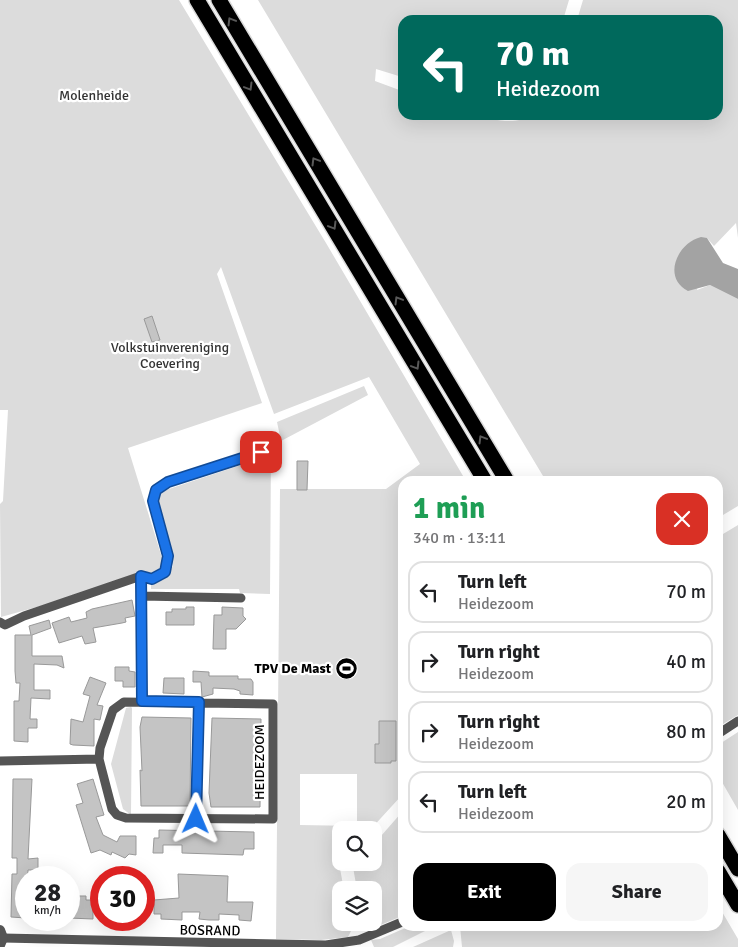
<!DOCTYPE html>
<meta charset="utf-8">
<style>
:root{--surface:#fff;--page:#f6f6f6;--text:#202124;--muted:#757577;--line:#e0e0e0;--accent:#000}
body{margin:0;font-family:Signika,sans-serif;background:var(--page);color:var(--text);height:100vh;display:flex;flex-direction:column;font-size:19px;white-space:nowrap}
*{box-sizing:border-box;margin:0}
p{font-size:16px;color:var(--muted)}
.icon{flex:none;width:28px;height:28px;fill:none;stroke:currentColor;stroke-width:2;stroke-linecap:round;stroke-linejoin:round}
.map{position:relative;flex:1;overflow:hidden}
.sheet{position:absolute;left:398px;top:476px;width:325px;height:455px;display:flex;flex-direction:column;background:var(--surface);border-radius:15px;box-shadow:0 5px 20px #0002}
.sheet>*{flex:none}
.hud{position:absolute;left:398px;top:15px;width:325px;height:105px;border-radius:15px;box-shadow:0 5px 20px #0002;background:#00695c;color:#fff;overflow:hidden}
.controls{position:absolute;left:332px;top:821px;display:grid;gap:10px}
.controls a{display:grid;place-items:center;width:50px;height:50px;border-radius:10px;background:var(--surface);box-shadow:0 5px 20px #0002;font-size:25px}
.speed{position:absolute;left:15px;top:866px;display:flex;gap:10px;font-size:25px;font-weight:700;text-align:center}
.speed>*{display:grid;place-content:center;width:65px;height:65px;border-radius:50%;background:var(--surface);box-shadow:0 5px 20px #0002;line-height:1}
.speed small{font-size:12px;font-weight:400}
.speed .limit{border:8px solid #d22;background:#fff;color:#111}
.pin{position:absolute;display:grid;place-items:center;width:42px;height:42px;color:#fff;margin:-21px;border-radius:10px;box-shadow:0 2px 8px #0006}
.me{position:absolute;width:55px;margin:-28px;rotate:1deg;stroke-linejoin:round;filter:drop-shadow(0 0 4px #0008)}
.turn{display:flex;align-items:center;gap:18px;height:105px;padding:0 15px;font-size:22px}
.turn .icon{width:65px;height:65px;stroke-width:2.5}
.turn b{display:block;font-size:35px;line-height:42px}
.round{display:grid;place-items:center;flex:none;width:52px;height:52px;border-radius:15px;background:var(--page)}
.head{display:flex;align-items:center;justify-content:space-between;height:85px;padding:0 15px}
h1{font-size:30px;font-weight:800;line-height:38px;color:#1e9e55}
.action{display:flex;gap:10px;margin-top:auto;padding:10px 15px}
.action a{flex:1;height:58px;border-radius:15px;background:var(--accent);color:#fff;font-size:20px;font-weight:800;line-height:58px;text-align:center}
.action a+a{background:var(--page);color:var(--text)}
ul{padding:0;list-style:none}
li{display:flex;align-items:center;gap:15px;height:62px;margin:0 10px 8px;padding:0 5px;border:2px solid var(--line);border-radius:15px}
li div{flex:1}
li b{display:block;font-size:19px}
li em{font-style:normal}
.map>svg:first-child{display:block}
.green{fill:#dcdcdc;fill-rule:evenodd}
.water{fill:#a3a3a3}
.building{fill:#c4c4c4;stroke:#999}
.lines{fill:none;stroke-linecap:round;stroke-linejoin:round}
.motorway-casing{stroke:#dbdbdb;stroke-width:18}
.minor{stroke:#555;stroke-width:9}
.tertiary{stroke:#555;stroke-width:10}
.motorway{stroke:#000;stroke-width:15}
.oneway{stroke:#595959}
.route-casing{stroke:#114b97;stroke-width:12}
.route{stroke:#1a73e8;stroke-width:9}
.labels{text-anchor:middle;stroke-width:4.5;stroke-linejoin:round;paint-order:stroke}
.park-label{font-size:14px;fill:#333;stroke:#fff}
.poi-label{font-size:14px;font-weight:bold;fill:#000;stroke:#fff;text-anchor:end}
.street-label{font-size:14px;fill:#000;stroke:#fff}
</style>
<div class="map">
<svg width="738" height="947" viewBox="0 0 738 947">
<rect width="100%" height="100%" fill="#fff"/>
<path class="green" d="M0,0H179L326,243L466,481H402V795L370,830H341V861L339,863L344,890H341V922L350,923L352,929L348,937L321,940L276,939L280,489H386L420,464L369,377L274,414L221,267L217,274L262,403L128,448L163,561L159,569L148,576L1,617L0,504L3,501L8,410H0ZM300,774H357V826L300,825Z
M258,0H569L563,20H402V77L376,69L375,81L402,91V115C425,115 450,112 472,115C493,118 512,127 532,115H718V20H577L583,0H738V238L736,223L714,246L707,238L697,290L710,285L738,299V506L718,518V481H546Z
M364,386L368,395L281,441L277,422Z
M271,455L270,594L240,593L239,589H151V585C161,582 167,576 173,566L155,498L160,492Z
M738,525V715L718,727V537Z
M131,707L132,708L131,815L123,809L111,764L126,708Z
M738,732V810L718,775V745Z
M402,812V916L371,929L364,928L363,923L374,922V890H357L353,867L357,863L374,862V844Z
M718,905L738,939V947H462L460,926H718Z
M410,926H435L393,947H374L371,940L380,939Z
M451,930L454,941L453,947H413Z"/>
<path class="water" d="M701,237L707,238L723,263L738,269V299L710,285L688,291C662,278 677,243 701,237Z"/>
<path class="building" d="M152,316L160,340L152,342L144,319Z
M297,461H308L307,490H297Z
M132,600L135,616L125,618L126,622L122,623L93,628L96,642L85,644L82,636L59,643L52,623L69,617L71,622L87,618L86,612L92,609Z
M186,607H194V625H166V612H172V609H186Z
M222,607L243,608V616L246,619L236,629H226V649H213L214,615H222Z
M49,620L51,628L32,635V656H62L64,668L57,665L34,664V690H50V699L31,698L30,719H37V728H28V742L14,741V701H19L20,683H16L15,671V635H31L29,626Z
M115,667H129V671L135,672V687H123V681H115Z
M193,671L209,672V676H238V679H251L253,682V695L240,694V691L234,689L213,688V694L202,697L201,682H193Z
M90,677L106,683L97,705L103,706L100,720L94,719V746L73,745L70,744L71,719L83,722L90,696L83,694Z
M164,678H184V694L163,693Z
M142,717L191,718L190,806H141L140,770L142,771L140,727Z
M212,718L261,719L260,807H211L209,793Z
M379,721H396V761H391V763H375V744H379Z
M13,779H32L28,859L38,858V870H28L26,918L11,917L12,874H17V858H12Z
M93,779L104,815L96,817L103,835L117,842L120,836H136V855L129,854L125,858L112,852L111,855L100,850L91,853L76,805L83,803L77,784Z
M159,830L254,832V849H244L243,855L182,853V845H163V853H153L154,838H159Z
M178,874L228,876L227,902H253L251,921L239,920V915L219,914V920H209L199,919L200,912H182V920L161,919V914H154V900L179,898Z
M69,896H86V900H93V919L69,918Z"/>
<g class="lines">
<defs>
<path id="motorway" d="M197,0L485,481
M219,0L507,481
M718,835L738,869
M718,871L738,905"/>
</defs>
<use href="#motorway" class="motorway-casing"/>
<path class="minor" d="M142,596L241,598
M0,622L5,625L24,616L141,576
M142,701L141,576L152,579L165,572L168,556L153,501L155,490L168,482L275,448
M124,702L273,704V819L126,818L117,815L112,809L99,759L100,748L113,710Z
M718,734L738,721
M0,761L99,759
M196,819L199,702
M3,938L326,945L359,940L402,922"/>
<path class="tertiary" d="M0,930L3,938L0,945"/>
<use href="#motorway" class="motorway"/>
</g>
<defs><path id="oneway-chevron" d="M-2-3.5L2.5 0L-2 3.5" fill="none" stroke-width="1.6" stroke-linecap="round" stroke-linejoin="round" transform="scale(1.25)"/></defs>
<g class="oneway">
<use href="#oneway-chevron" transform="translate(231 21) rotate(-121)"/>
<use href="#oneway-chevron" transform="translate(249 87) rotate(59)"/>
<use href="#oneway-chevron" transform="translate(315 161) rotate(-121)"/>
<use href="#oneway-chevron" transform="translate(333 226) rotate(59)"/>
<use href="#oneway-chevron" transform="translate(398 300) rotate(-121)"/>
<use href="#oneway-chevron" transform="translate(416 366) rotate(59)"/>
<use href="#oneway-chevron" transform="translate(482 439) rotate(-121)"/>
</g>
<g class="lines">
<defs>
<path id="route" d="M196,819L199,702L142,701L141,576L152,579L165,572L168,556L153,501L156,490L168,482L261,452"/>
</defs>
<use href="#route" class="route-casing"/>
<use href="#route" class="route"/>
</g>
<defs>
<symbol id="stadium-disc" viewBox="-11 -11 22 22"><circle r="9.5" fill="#000" stroke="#fff"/><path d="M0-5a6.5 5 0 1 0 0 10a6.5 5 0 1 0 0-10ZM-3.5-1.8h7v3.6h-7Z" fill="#fff"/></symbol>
</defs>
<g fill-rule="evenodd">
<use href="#stadium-disc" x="334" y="656" width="25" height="25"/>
</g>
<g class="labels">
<g class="park-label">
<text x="94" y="100">Molenheide</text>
<text x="170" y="352">Volkstuinvereniging<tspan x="170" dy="16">Coevering</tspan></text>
</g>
<g class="poi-label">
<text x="331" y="673">TPV De Mast</text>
</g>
<g class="street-label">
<text transform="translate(259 762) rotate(-90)" y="5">HEIDEZOOM</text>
<text transform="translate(210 930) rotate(1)" y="5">BOSRAND</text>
</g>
</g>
</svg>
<div class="controls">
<a><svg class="icon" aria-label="search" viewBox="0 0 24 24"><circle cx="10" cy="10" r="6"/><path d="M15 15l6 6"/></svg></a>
<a><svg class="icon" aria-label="layers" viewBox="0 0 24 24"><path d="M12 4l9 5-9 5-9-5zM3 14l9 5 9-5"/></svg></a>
</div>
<div class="speed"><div>28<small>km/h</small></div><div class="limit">30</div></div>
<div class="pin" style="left:261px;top:452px;background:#d93025"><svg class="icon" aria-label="arrive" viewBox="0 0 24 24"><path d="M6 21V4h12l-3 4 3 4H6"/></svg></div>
<svg class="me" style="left:196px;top:819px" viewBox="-20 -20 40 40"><path d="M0-17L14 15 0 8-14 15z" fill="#1a73e8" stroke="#fff" stroke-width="4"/></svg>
<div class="hud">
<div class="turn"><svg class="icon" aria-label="left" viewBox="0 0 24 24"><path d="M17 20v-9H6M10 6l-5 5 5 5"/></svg><div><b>70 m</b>Heidezoom</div></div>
</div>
<section class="sheet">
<div class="head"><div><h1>1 min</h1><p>340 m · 13:11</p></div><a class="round" style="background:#d93025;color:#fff"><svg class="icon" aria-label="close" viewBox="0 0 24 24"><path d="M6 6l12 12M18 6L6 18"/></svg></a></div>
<ul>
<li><svg class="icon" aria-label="left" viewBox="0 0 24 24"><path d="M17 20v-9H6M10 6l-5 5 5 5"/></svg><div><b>Turn left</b><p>Heidezoom</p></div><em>70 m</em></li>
<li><svg class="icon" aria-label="right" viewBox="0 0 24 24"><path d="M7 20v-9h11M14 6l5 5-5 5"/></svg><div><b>Turn right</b><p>Heidezoom</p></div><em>40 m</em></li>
<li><svg class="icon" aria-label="right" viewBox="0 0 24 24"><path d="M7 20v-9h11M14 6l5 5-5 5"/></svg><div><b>Turn right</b><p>Heidezoom</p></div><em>80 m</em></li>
<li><svg class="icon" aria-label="left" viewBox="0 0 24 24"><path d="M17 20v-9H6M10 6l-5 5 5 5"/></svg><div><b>Turn left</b><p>Heidezoom</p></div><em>20 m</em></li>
</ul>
<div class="action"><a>Exit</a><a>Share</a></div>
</section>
</div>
